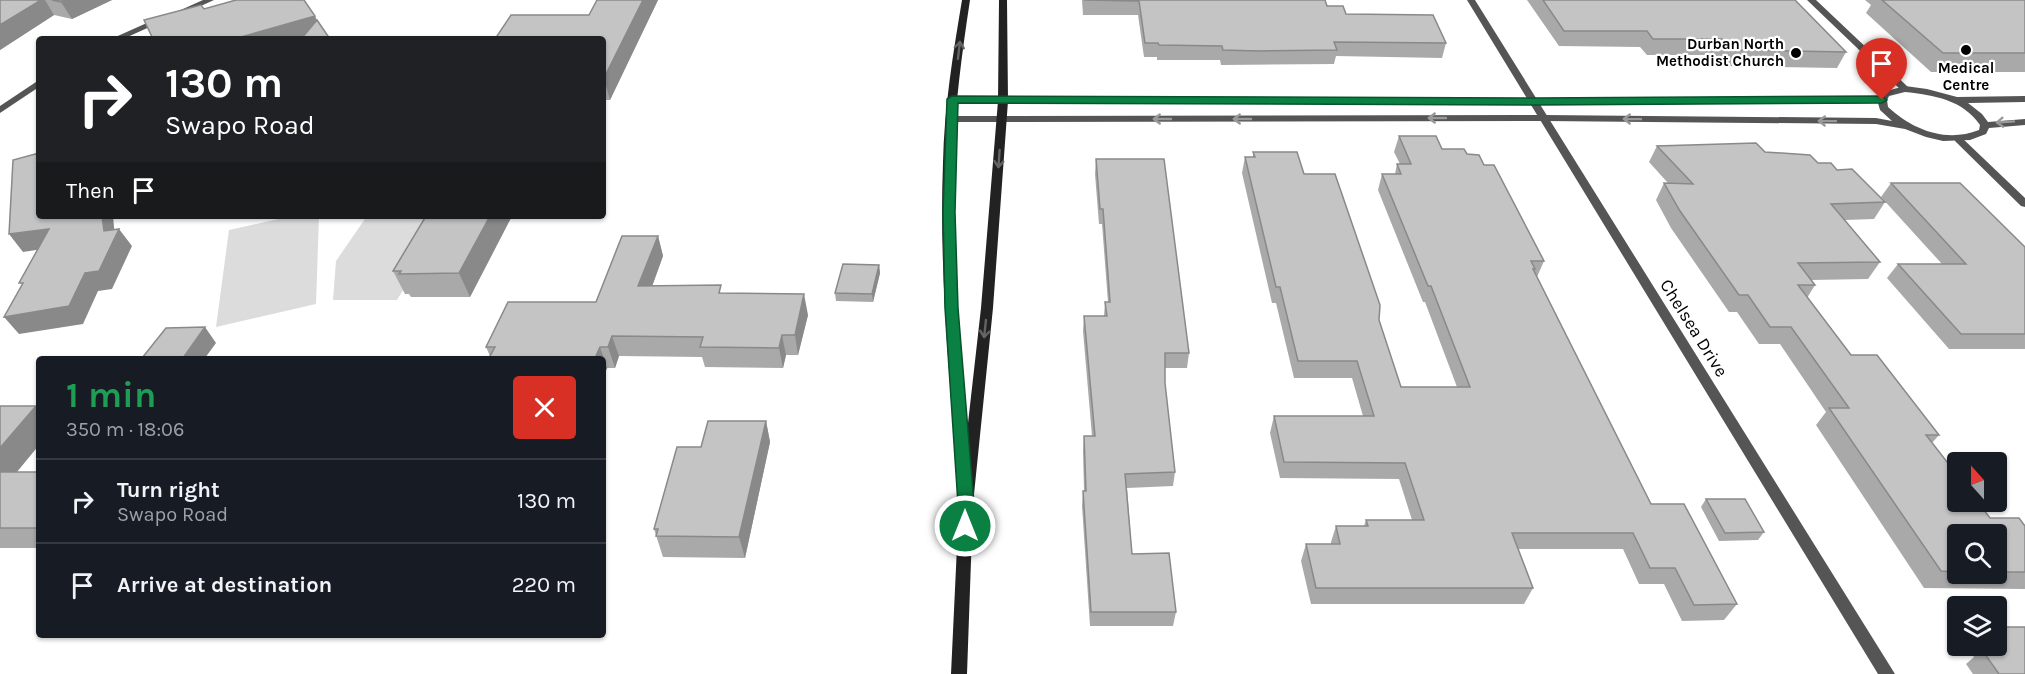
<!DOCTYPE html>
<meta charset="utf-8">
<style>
:root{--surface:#171b24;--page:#242831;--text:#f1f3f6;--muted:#9ea1a6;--line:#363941}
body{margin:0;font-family:Karla,sans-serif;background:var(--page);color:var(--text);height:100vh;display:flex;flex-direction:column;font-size:22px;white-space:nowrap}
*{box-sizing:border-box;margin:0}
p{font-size:20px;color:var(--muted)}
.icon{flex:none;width:33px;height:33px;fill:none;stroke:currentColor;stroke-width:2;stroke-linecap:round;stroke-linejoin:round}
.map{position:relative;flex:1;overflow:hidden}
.side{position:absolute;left:36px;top:356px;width:570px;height:282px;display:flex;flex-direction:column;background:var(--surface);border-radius:6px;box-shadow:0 2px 4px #0004}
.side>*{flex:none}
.top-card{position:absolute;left:36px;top:36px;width:570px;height:183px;border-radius:6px;box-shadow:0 2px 4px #0004;background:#202124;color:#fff;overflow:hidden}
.needle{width:39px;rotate:339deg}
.tools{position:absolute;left:1947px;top:452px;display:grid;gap:12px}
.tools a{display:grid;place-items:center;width:60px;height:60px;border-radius:6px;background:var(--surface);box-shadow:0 2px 4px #0004;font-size:30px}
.pin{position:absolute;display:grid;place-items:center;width:51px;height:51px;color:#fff;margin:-62px -26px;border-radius:50% 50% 50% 0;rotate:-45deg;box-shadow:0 0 6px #0007}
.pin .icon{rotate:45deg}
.me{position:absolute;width:66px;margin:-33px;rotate:0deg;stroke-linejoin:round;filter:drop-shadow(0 0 4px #0008)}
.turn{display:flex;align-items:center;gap:21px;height:126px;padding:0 30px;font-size:27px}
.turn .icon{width:78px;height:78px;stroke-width:2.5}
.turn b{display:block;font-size:42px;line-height:51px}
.then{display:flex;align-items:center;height:57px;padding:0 30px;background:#0003;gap:12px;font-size:22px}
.round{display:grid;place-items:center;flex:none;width:63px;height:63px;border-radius:6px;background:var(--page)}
.overview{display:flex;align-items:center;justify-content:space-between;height:102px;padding:0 30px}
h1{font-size:36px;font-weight:700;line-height:45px;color:#1e9e55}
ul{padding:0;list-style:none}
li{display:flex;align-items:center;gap:18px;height:84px;padding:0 30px;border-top:2px solid var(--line)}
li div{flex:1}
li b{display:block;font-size:22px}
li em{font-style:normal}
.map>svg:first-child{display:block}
.green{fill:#dcdcdc}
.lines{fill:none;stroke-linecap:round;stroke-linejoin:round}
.minor{fill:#555;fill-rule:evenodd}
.tertiary{fill:#555;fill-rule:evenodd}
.secondary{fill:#222;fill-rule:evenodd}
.wall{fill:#a9a9a9;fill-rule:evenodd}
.shaded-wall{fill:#898989}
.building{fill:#c4c4c4;stroke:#898989;stroke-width:1.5}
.oneway{stroke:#646464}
.oneway2{stroke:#999}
.route{fill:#0b8043;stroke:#07532c;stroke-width:1.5}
.poi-dot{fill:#000;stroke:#fff;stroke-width:2}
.labels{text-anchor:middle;stroke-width:4.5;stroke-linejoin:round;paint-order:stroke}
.far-poi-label{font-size:15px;font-weight:bold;fill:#000;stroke:#fff;text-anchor:end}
.street-label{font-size:18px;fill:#000;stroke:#fff}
</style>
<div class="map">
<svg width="2025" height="674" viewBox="0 0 2025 674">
<rect width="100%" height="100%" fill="#fff"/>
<path class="green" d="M292,216H319L316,304L216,327L229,230Z
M367,216H448L397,300H333L336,261Z"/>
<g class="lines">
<path class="minor" d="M203,0H214L181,15L174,13Z
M1467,0H1475L1895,674H1878Z
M1807,0H1816L1908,87V91H1902Z
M158,18L165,20L123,39H111Z
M39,80V87L0,113V106Z
M1958,136L1961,137L2025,198V207L2021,206L1955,141V137Z"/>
<path class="tertiary" d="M1905,86L1927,89L1957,97L2025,96V102L1968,103L1982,114L1988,122L2025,119V125L1989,128L1986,134L1970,140L1943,141L1926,137L1905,129L1876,124L1544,121L950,122L945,119L950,116L1544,115L1876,118L1892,121L1880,110L1878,103L1534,105L953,102L948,99L953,96L1534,99L1879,97L1883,92ZM1905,92C1934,95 1963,100 1980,125L1979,130C1946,143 1913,130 1888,107L1887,100L1889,96Z"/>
<path class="secondary" d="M962,0H970C962,53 955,105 953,159C949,250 959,342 967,432L981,308L998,101L999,0H1007L1008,101L993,308L973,504L967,674H951L959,504L962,478L957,473C949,370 939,267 943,163C944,108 953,54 962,0Z"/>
</g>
<path class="wall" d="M0,0H112L72,19L54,15L0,50Z
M597,0H658L610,100H603V39Z
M1082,0H1325L1327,6L1346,14L1446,43L1442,58L1336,56L1334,64L1221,65L1220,60H1157V57H1144L1138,15H1083Z
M1527,0H1795L1846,52L1837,68L1724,66L1715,55H1647L1640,47L1559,46Z
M1865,0H2025V72H1931L1866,13L1871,5Z
M1399,136L1442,149L1467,154L1484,165L1544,261L1537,277L1651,504L1737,604L1724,620L1682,621L1664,584H1639L1623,549H1518L1533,588L1524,604H1311L1301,561L1306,544H1331V542L1336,526H1364L1366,520H1412L1399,479L1280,478L1270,433L1274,416H1363L1352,378H1294L1276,303H1272L1242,173L1245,157H1253V152L1304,174L1379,320L1401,387H1457L1425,302H1423L1378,190L1382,174H1395L1397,164H1400L1394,152Z
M1657,146L1765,152L1818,163L1837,170L1885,202L1874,219L1845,220L1880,262L1868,279L1811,280L1815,285L1807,298L1851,355L1939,435L1932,443L1990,518L2025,526V589L1924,588L1816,425L1826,412L1780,344H1759L1737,312H1729L1671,228L1656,200L1664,183H1668L1649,162ZM1958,534H1996V573H1958Z
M1096,159L1189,353L1187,368H1165V383L1175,472L1173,486L1127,488L1132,554L1176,612L1173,626H1090L1082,506L1083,491H1084L1083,451L1084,436H1092L1083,331L1084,316H1104L1105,302H1108L1102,224H1099L1095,174Z
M1891,183L2025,247V349H1949L1887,278L1898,264H1942L1881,197Z
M512,216L470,297H411L409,294H405L393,271Z
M658,236L663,256L652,286L723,293L808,315L798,355H786L783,368L705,367L702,357L619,356L615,368H607L603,378V358L490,356L486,347L596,302Z
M879,265L880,273L873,302L836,301L835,293Z
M0,406H36L39,410V445L17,472H39V548H0Z
M766,421L770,442L745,558L663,557L654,529L701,447Z
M1706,499L1764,532L1758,540L1719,541L1701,507Z
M1966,645H1996L2025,674H1973L1966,664L1974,657Z"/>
<path class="shaded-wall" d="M41,0H45L54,15L0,50V25Z
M65,0H112L72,19L61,2Z
M643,0H658L610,100L604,78Z
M315,16L323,33L304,39H234Z
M102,216H113L115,238L119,229L132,246L112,289L98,291L83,324L19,334L4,317L104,231Z
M490,216H512L470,297L459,273Z
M49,229L62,246L23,252L9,234Z
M658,236L663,256L645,306L638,286Z
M879,265L880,273L873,302L872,294Z
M804,294L808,315L798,355L795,335Z
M205,327L216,343L205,358H183Z
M782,335L786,355L783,368L779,348Z
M612,336L619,356L615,368L608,347Z
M600,347L607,368L603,378V358H595Z
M36,406L39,410V445L0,492V448Z
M766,421L770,442L745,558L739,537Z"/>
<path class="building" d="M0,0H41L0,25Z
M52,0H65L61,2Z
M236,0H304L315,16L234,39H153L144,20L201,5L204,9Z
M597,0H643L604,78L603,39H495L511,15H589Z
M1084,0H1325L1327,6H1343L1346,14L1433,15L1446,43L1334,42L1337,50L1259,51L1223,50L1222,46L1159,45L1158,43H1145L1139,1Z
M1543,0H1795L1846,52L1732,50L1722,39H1653L1647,31H1564Z
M1882,0H2025V53H1943Z
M317,20L330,39H301Z
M1399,136H1436L1442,149H1464L1467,154L1479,155L1484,165H1494L1544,261H1531L1535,269H1533L1651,504H1684L1737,604L1694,605L1675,568H1650L1633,533H1512L1533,588H1316L1306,544H1340L1336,526H1368L1366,520H1424L1405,463L1284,462L1274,416H1374L1357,361H1298L1280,287H1276L1245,157H1255L1253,152H1297L1304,174H1335L1380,305L1379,320L1401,387H1470L1431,286H1428L1382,174H1401L1397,164H1411Z
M1756,143L1765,152L1810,155L1818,163H1831L1837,170L1852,169L1885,202L1831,204L1880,262L1798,263L1815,285H1798L1851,355H1877L1939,435H1926L1958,476V501H1977L1990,518H2019L2025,526V572H1996V534H1958V572L1941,571L1829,408H1849L1791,327H1770L1748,295H1739L1680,211L1664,183L1693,184L1657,146Z
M39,153V216H102L104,231L119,229L99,271L85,273L69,306L4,317L23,283H19L49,229L9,234L13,160Z
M1096,159H1164L1189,353H1165V383L1175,472L1125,474L1132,554L1169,553L1176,612H1091L1083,491H1086L1084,436H1095L1084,316H1107L1105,302H1110L1103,209H1100Z
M1891,183H1960L2025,247V334H1961L1898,264H1966Z
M426,216H490L459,273L399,274L401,271H393Z
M622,236H658L638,286L721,285L719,293L804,294L795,335H782L779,348L700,347L703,337L612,336L608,347H600L595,358H489L495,347H486L508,302H596Z
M843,264L879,265L872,294L835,293Z
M205,327L183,358H142L166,328Z
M0,406H36L0,448Z
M708,421H766L739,537L656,536L658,529H654L677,447H701Z
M0,472H39V528H0Z
M1706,499H1745L1764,532L1725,533Z
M1996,627H2025V674H1999L1982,650H1995L1992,645H1996Z"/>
<defs><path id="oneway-shaft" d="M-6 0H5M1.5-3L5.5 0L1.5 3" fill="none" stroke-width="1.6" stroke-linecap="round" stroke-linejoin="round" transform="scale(1.5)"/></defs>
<g class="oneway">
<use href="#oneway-shaft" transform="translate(959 50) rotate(-83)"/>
<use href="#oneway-shaft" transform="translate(999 159) rotate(94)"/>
<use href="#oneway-shaft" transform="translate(985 329) rotate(96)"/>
</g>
<g class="oneway2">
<use href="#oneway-shaft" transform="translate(1437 118) rotate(180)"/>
<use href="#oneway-shaft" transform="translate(1162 119) rotate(180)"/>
<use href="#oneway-shaft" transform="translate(1242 119) rotate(180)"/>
<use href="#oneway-shaft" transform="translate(1632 119) rotate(-179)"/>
<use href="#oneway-shaft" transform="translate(1827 121) rotate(-179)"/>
<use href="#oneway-shaft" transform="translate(2005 122) rotate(176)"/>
</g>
<path class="route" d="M952,96L1534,98L1882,96L1887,100L1882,103L1534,105L958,103L955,212L958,308L974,504L973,526L965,532L957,526L958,504L945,308L943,212L947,99Z"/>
<g class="poi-dot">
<circle cx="1966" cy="50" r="6"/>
<circle cx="1796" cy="53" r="6"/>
</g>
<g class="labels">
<g class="far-poi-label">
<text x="1784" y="49">Durban North<tspan x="1784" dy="17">Methodist Church</tspan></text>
<text x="1966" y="73" text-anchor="middle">Medical<tspan x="1966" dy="17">Centre</tspan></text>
</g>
<g class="street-label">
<text transform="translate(1694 328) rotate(58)" y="6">Chelsea Drive</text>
</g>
</g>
</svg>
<div class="tools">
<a><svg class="needle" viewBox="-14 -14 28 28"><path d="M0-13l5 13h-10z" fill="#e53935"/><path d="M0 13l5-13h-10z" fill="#9ea1a6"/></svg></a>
<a><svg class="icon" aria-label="search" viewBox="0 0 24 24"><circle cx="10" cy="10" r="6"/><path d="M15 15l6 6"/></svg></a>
<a><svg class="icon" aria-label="layers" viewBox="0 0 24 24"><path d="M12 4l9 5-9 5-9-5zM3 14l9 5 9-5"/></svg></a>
</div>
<div class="pin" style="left:1882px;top:100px;background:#d93025"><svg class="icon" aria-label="arrive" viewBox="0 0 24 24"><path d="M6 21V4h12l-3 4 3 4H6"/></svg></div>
<svg class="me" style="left:965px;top:526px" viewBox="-20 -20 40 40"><circle r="17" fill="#0b8043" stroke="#fff" stroke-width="3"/><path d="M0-11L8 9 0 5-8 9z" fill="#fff"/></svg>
<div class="top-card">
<div class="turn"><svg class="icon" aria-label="right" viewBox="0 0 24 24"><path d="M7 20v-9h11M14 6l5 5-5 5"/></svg><div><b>130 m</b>Swapo Road</div></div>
<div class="then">Then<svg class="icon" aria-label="arrive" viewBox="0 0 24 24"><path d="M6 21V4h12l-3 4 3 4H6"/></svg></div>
</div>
<section class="side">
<div class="overview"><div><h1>1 min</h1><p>350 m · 18:06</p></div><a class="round" style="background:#d93025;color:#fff"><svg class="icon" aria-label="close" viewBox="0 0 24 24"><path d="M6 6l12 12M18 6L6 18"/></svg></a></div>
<ul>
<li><svg class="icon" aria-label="right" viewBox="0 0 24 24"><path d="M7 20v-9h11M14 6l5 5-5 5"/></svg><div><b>Turn right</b><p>Swapo Road</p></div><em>130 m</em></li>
<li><svg class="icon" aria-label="arrive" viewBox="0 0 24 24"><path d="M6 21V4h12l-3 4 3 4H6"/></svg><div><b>Arrive at destination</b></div><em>220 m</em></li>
</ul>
</section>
</div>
